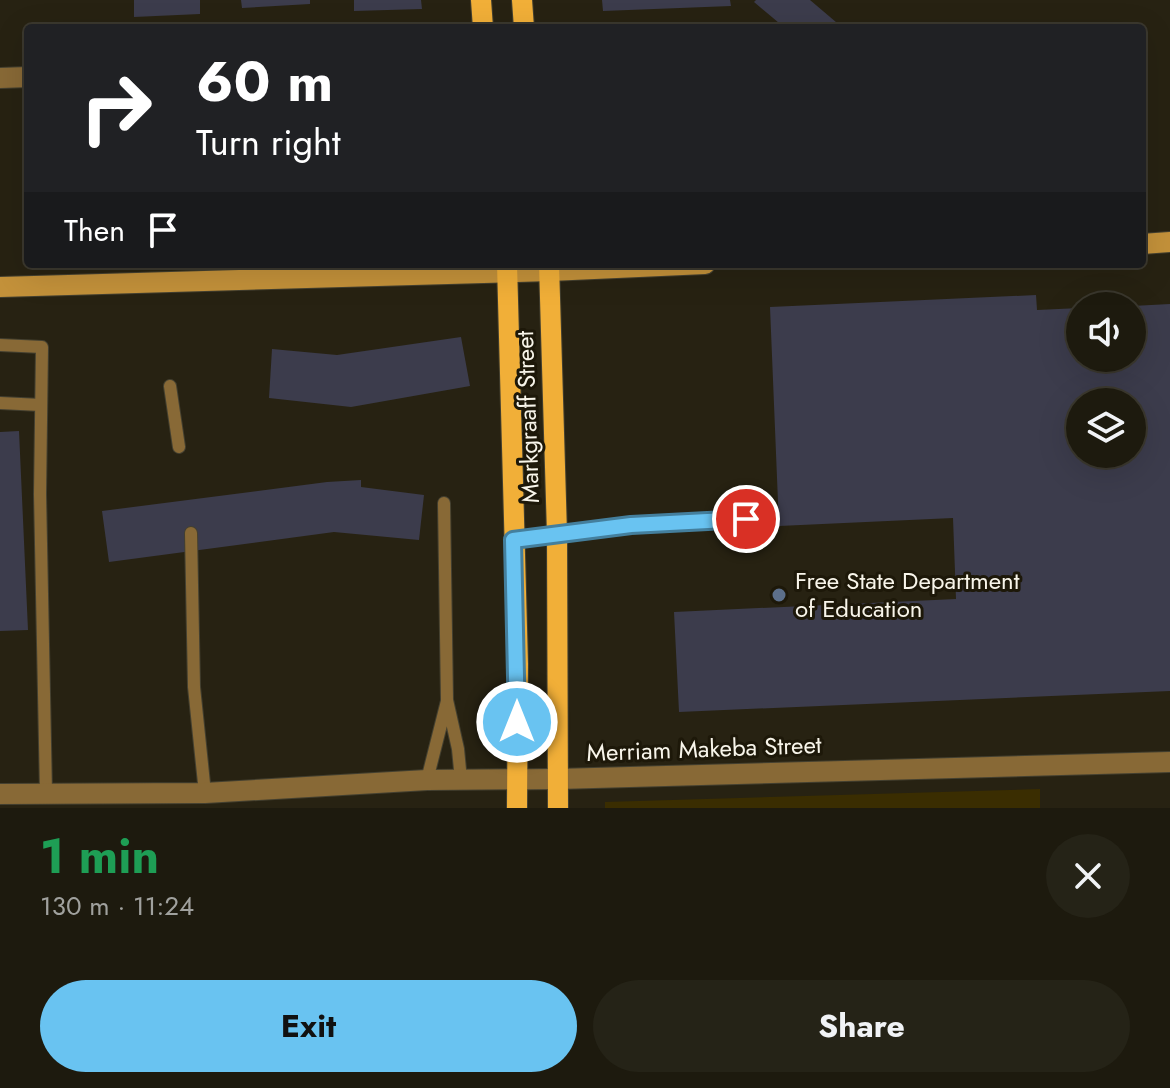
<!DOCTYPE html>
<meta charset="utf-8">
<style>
:root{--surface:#1d1a0e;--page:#252317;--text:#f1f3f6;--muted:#a0a19e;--line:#3b382e;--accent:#69c3f1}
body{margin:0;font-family:Jost,sans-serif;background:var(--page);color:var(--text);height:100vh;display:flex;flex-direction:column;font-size:30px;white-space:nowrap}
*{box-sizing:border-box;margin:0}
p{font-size:26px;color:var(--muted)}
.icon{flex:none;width:44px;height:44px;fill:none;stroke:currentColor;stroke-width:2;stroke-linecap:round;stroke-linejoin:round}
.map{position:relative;height:808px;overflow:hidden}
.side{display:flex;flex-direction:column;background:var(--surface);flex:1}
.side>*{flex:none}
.hud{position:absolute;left:24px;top:24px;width:1122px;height:244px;border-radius:8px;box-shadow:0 8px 32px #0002,0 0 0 2px var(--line);background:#202124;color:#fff;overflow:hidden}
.buttons{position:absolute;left:1066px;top:292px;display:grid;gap:16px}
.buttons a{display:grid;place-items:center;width:80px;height:80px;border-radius:50%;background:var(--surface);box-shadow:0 8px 32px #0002,0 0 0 2px var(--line);font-size:40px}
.pin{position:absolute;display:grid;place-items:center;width:68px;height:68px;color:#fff;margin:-34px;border:4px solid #fff;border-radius:50%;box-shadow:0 2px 8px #0007}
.me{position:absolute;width:88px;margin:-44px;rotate:0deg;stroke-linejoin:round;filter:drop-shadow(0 0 6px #0008)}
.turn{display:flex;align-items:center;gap:28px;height:168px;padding:0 40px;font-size:36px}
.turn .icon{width:104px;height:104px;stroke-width:2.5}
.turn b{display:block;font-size:56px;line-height:68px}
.then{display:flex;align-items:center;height:76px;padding:0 40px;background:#0003;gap:16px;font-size:30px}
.round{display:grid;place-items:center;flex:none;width:84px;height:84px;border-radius:42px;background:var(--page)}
.head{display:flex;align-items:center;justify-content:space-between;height:136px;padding:0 40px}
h1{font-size:48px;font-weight:700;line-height:60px;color:#1e9e55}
.button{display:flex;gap:16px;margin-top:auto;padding:16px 40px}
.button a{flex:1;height:92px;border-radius:48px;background:var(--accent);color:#111;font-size:32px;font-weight:700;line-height:92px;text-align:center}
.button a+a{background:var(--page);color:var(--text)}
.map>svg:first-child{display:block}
.green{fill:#3a2d01}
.building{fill:#3c3c4c;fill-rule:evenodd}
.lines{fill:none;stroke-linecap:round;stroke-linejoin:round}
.lane-casing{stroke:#444030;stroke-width:14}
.street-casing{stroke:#444030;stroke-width:22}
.secondary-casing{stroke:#444030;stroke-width:22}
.primary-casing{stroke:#444030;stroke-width:22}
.lane{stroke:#886936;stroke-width:12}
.street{stroke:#886936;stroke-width:20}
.secondary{stroke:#c3913a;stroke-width:20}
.primary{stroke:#f1af38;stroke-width:20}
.route-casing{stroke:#447f9d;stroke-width:20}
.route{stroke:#69c3f1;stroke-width:14}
.service-dot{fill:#5c6f8a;stroke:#1d1809;stroke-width:3}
.labels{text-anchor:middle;stroke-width:6;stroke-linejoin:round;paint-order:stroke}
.street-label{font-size:24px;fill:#f8f5ea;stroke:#1d1809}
.poi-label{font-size:24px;fill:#f8f5ea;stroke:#1d1809;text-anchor:start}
</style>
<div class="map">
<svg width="1170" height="808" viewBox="0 0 1170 808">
<rect width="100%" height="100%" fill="#272212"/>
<path class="green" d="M1040,789V808H605V802Z"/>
<path class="building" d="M134,0H200V14L134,17Z
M241,0H310V4L242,8Z
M354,0H421L422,9L354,11Z
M602,0H730L731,6L603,11Z
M756,0H810L843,28H785L754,2Z
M1036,295L1037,310L1080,308V358H1132V306L1170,304V691L679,712L674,612L956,599L953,518L779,526L770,307ZM1080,402H1132V454H1080Z
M461,337L470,386L351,407L269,398L272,349L337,355Z
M19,431L28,630L0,631V432Z
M361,480V487L424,495L419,540L334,532L109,562L102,511L327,482Z"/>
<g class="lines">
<defs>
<path id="lane" d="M0,345L42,347L40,494L46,793
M170,386L179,447
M0,403L41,405
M444,503L447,700L458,749L461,780
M191,533L194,687L205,793
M513,540L631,525L746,519
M427,780L447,701"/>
<path id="street" d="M0,78L28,77
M0,794L205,793L427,780L558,779L1170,762"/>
<path id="secondary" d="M1142,244L1170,242
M0,287L550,271L705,264"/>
<path id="primary" d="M481,0L483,28
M522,0L524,28
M507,264L518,664L517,808
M549,264L557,534L558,808"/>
</defs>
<use href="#lane" class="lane-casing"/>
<use href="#street" class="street-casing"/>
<use href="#secondary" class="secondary-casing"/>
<use href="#primary" class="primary-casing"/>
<use href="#lane" class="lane"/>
<use href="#street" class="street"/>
<use href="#secondary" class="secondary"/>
<use href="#primary" class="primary"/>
</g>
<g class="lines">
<defs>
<path id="route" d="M517,722L513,540L631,525L746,519"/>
</defs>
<use href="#route" class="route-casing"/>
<use href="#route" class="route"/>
</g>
<circle class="service-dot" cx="779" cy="595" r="8"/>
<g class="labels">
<g class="street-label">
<text transform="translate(528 417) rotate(-92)" y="8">Markgraaff Street</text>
<text transform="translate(704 749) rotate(-2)" y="8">Merriam Makeba Street</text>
</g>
<g class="poi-label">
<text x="795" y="589">Free State Department<tspan x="795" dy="28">of Education</tspan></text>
</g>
</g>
</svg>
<div class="buttons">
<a><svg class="icon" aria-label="sound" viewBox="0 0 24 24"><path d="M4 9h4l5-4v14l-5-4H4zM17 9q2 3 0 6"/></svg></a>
<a><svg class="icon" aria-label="layers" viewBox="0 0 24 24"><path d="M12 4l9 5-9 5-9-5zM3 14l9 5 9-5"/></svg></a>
</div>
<div class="pin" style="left:746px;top:519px;background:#d93025"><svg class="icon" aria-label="arrive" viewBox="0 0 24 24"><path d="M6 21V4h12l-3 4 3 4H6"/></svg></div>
<svg class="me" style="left:517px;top:722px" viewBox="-20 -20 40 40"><circle r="17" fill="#69c3f1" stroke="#fff" stroke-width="3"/><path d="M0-11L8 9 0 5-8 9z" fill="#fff"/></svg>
<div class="hud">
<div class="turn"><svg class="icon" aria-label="right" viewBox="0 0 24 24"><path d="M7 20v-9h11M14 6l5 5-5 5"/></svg><div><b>60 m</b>Turn right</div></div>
<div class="then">Then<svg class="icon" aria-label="arrive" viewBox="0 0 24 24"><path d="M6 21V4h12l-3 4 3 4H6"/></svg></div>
</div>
</div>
<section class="side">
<div class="head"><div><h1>1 min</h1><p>130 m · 11:24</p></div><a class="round"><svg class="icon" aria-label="close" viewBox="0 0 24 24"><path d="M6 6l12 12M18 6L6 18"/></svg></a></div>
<div class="button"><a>Exit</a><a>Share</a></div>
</section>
